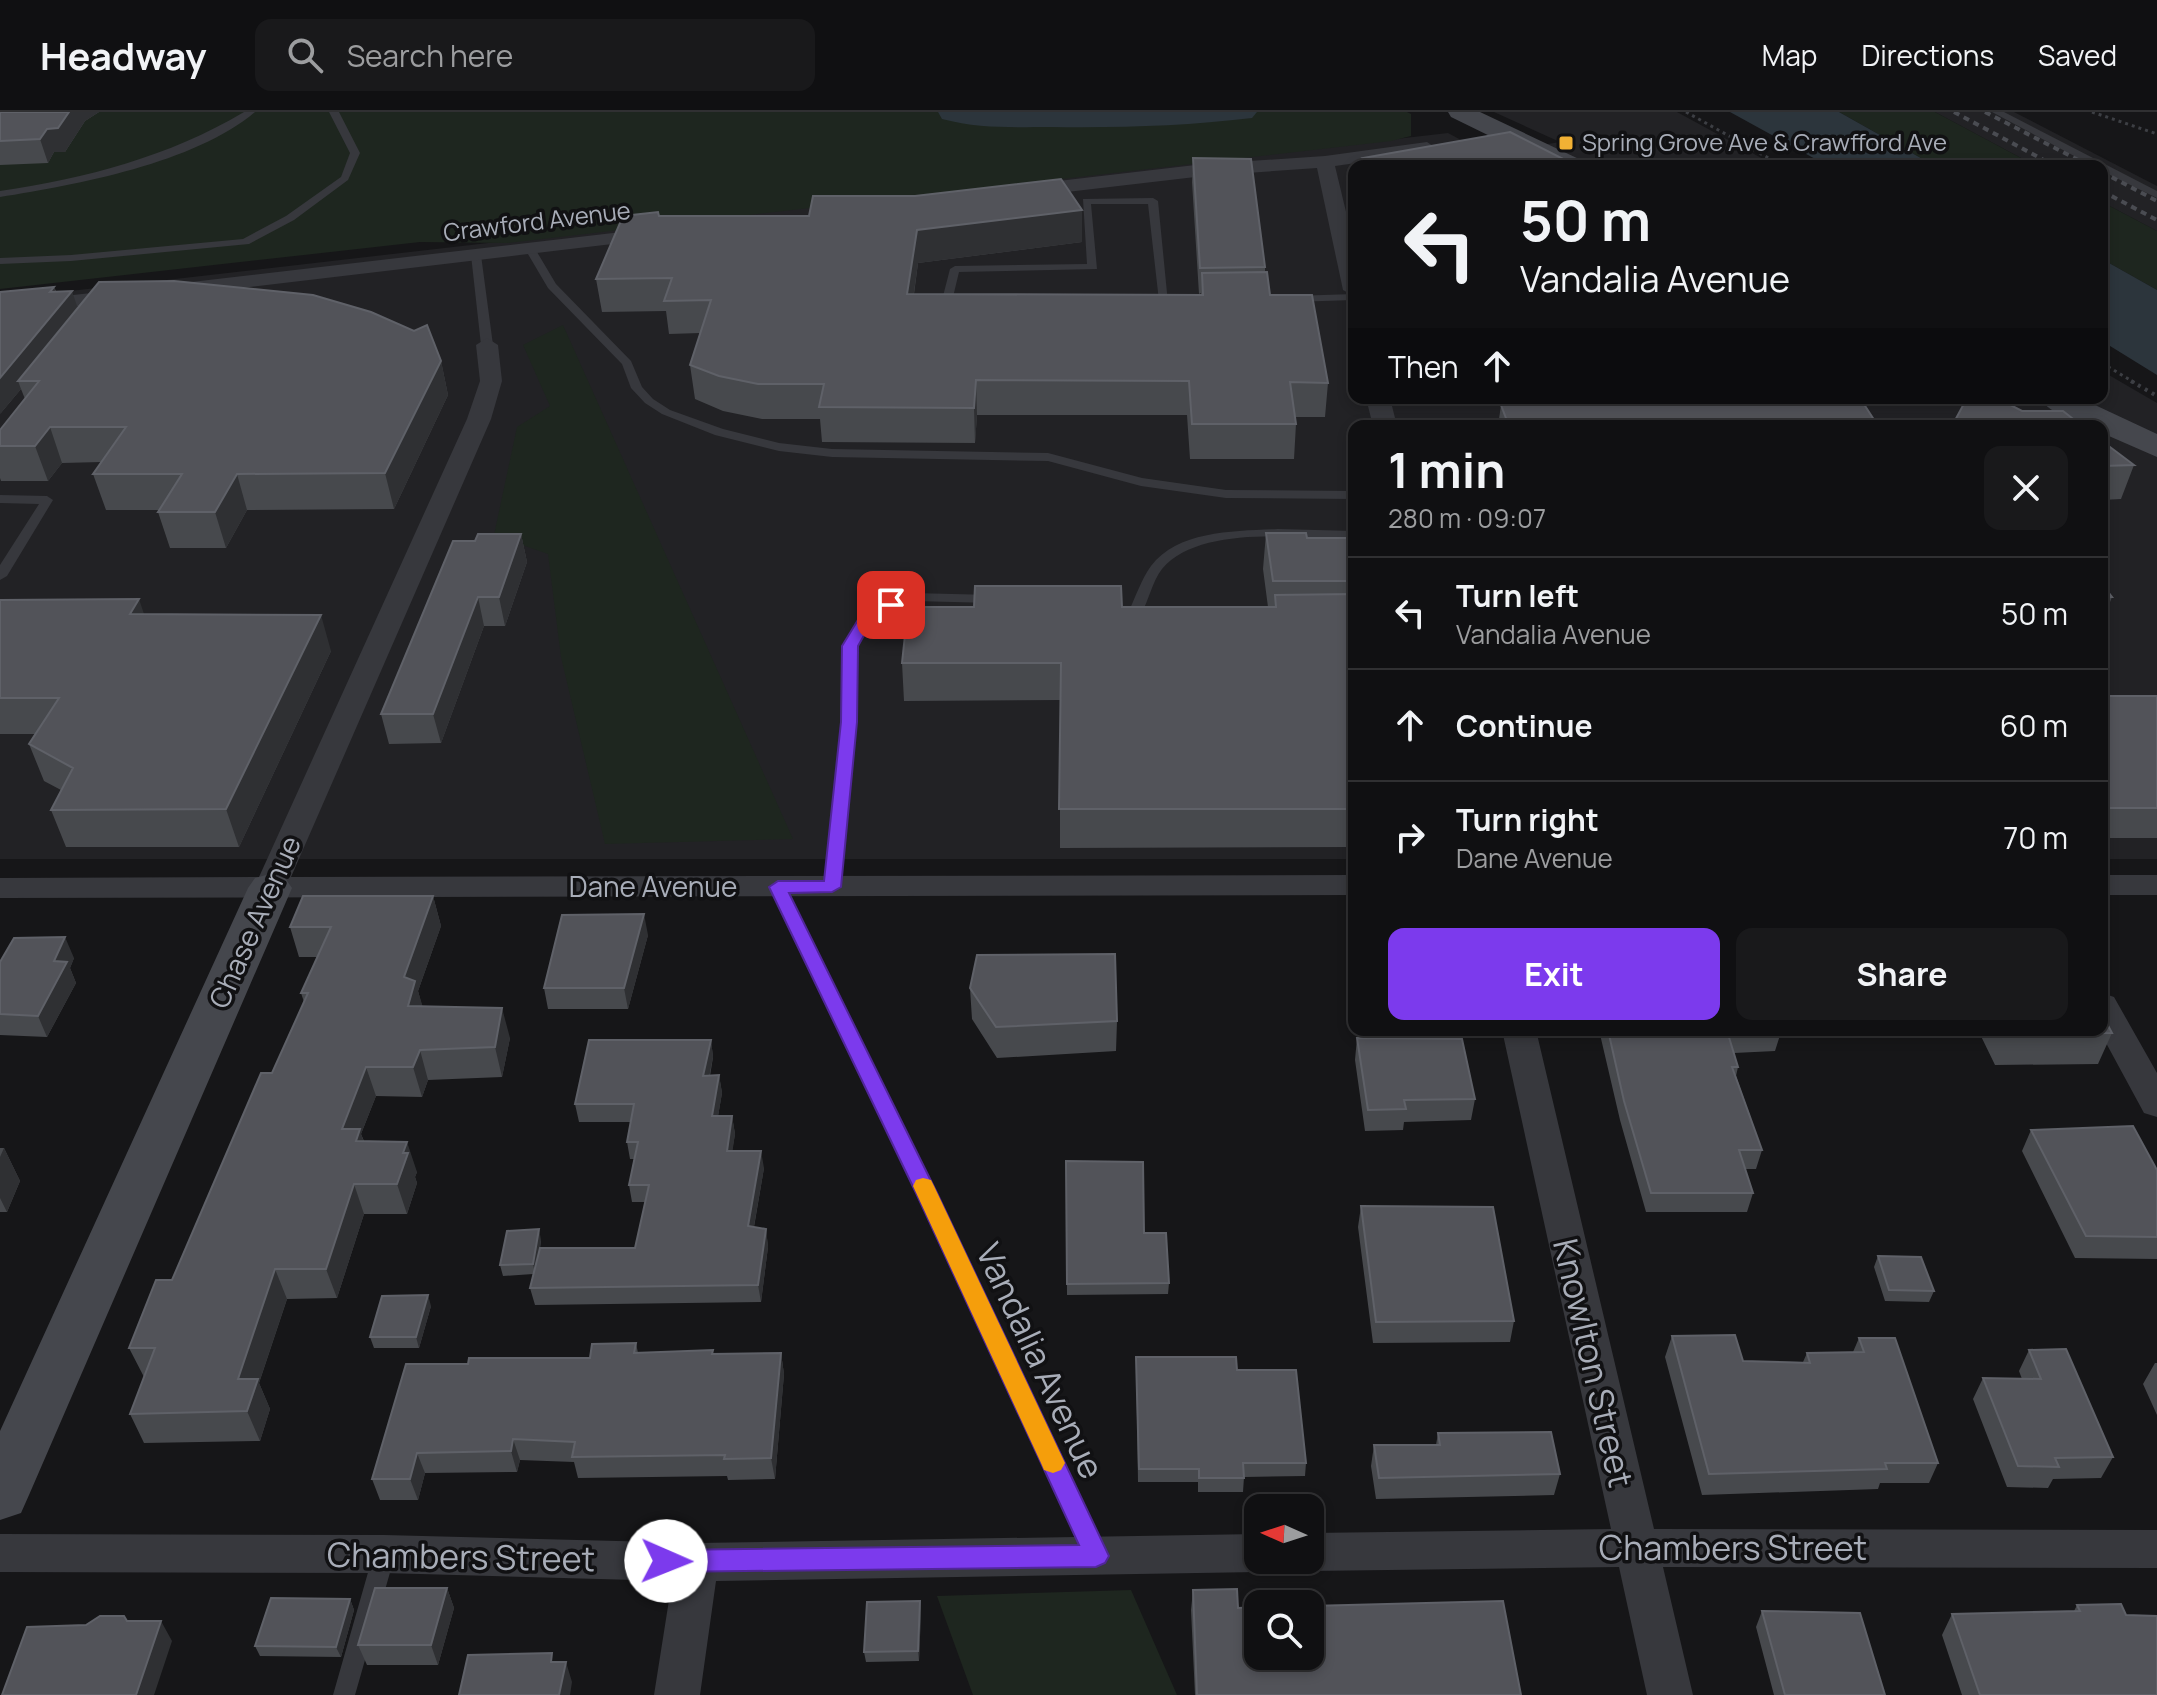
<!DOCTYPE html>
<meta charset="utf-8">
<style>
:root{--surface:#101012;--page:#19191b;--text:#f1f3f6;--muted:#9c9d9f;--line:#303032;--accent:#7c3aed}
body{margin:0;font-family:Manrope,sans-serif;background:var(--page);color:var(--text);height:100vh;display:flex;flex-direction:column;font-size:30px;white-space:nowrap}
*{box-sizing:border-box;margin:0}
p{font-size:26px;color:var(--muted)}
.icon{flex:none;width:44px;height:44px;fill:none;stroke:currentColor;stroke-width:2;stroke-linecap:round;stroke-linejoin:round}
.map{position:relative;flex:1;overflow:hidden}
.panel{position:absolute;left:1348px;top:308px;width:760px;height:616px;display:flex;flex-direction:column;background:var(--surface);border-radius:16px;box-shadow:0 4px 12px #0003,0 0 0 2px var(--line)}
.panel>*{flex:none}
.banner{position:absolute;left:1348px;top:48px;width:760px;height:244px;border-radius:16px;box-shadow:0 4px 12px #0003,0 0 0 2px var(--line);background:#101012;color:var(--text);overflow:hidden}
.needle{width:52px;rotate:273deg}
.controls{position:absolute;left:1244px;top:1382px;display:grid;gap:16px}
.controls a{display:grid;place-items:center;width:80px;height:80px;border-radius:16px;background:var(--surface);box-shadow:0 4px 12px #0003,0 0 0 2px var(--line);font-size:40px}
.pin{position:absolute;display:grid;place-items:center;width:68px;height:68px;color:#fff;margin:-34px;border-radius:16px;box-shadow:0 4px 12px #0006}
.me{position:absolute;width:88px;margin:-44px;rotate:91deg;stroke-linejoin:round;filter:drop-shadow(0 0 6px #0008)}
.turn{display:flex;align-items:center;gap:28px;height:168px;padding:0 40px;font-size:36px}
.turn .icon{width:104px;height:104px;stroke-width:2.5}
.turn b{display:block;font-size:56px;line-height:68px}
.then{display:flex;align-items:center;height:76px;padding:0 40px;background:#0003;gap:16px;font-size:30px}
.round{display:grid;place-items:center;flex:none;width:84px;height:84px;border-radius:16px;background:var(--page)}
.head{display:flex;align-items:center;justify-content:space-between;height:136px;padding:0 40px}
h1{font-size:48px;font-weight:700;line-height:60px}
.primary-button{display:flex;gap:16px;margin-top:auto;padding:16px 40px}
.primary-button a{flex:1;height:92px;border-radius:16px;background:var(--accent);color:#fff;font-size:32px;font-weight:700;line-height:92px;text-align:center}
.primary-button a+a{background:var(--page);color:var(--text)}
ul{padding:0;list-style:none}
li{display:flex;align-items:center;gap:24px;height:112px;padding:0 40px;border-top:2px solid var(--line)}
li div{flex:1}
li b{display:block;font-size:30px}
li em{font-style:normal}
header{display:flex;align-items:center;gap:48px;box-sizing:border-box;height:112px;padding:0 40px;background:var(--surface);border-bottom:2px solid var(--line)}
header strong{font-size:38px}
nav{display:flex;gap:44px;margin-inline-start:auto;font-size:28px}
.search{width:560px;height:72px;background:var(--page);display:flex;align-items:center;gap:20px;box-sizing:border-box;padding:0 28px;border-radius:16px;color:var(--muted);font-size:30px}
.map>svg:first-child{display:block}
.built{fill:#222225}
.green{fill:#1e261f}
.water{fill:#2c353c}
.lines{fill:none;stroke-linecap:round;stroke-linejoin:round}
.path-far1{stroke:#3d3f44;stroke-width:3;stroke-dasharray:3 4;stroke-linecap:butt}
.path{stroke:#3d3f44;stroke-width:4;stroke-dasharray:3 5;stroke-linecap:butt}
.lane{fill:#37383d;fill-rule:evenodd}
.street{fill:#37383d;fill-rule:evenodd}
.secondary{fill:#45474d;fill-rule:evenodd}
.rail{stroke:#4a4c52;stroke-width:4;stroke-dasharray:6 5;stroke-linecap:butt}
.wall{fill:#47494d}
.shaded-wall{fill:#2f3033}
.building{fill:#525359;stroke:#5f6168;stroke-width:2}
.route{fill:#7c3aed;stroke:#51269a;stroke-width:2}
.slow{fill:#f59e0b}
.poi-dot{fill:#f2b134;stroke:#111113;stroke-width:3}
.labels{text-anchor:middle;stroke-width:7;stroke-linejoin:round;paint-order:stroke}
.far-poi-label{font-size:24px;fill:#a8adb8;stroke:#111113;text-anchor:start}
.far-street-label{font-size:24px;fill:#a8adb8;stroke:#111113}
.street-label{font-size:28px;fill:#a8adb8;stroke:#111113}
.near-street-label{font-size:34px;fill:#a8adb8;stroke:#111113}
</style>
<header>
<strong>Headway</strong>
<div class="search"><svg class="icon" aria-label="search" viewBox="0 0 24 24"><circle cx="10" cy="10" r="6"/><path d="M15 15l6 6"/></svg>Search here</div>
<nav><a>Map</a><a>Directions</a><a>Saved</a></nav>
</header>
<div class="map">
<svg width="2157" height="1583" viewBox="0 0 2157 1583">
<rect width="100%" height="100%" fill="#161618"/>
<path class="built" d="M1494,0H1677L1776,54H1354V286H2102V259L2157,291V747H2102V314H1354V747H0V187L1448,21L1487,42L1560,30Z
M1935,0H2014L2157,74V119L2102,90V54H2036Z"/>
<path class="green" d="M0,0H1407L1411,2V24L1391,29L507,131L420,130L0,177Z
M1839,0H1935L2036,54H1935Z
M2102,90L2157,119V178L2102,147Z
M563,213L793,727L605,732L561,545L548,442L494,423L517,315L550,294L523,233Z
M1131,1478L1177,1583H973L937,1484Z"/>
<path class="water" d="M938,0H1257L1252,6C1185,14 1119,16 1051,15C1012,15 980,17 942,7Z
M1730,0H1839L1935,54H1828Z
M2102,147L2157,178V263L2102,229Z"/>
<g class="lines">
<path class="path-far1" d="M1686,0L1783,54
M2092,0L2157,22
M2102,251L2135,271"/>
<path class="path" d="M2131,269L2157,284"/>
<path class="lane" d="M244,0H255C195,51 76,73 0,85V79C87,66 168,45 244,0Z
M329,0H339L360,41L348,68L294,108L249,132L71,149L0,152V146L71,143L243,127L286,104L341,65L350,41Z
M1992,0H2004L2157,79V86L2102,59V54H2093Z
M1153,86L1158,89L1168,191L1159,189L1148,92H1091L1097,157L959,160L953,185L965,188C960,193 947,193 942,188L950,157L955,154L1087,152L1083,87Z
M526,135H534L556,172L631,249L642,275L653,287L670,298L723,317L779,331L832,337L1048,341L1142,366L1226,378L1354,379V387L1226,386L1141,374L1048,349L832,345L779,339L715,323L662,302L645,291L631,276L622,252L548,176L525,137Z
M476,140L481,143L493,233L487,236L481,233L471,143Z
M1354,182V188L1292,190L1287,187L1292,184Z
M0,383L47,384L53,388L7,464L0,468V453L39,392L0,391Z
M1278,417L1354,419V427C1302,426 1199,412 1162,457C1152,470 1149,488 1141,502H1131L1129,499C1136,484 1141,468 1151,454C1178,418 1237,419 1278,417Z
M912,481L993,483L1000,487L993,491L913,489L874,504L857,534L856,610L840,775L838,779H826L824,775L842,610L843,534L864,498Z
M778,770L786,775L936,1081L1106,1442L1103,1449L1095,1452L1087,1449L918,1081L770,775Z
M384,1433L392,1436L395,1443L355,1583H333L373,1443L376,1436Z"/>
<path class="street" d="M1427,30L1436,36L1434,40L1335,54L1354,133V184L1343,178L1317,56L1204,64L1024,85L1014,79L1024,73L1204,52L1325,44Z
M656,116L663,118L666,122L663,126L174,184L163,178L174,172Z
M128,177L139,183L136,188L0,203V191Z
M487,226L498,233L502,269L491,307L291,765L1354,763V783L0,786V766L259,765L467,307L480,269L476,233Z
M1366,286H1390L1397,314H1373Z
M2102,763H2157V783H2102Z
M2102,881L2114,885L2157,961V1005L2144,1001L2099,918H2102Z
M1502,918H1536L1654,1417L2157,1418V1456L1663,1455L1693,1583H1647L1619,1455L1310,1459L1295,1454L1292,1448H1310V1421L1611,1417Z
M0,1422L384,1423L697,1431L1258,1422V1448H1276L1273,1455L1258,1460L716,1469L700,1583H654L672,1469L384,1461L0,1460Z"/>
<path class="secondary" d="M1448,0H1480L1581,48L1585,54H1551L1451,5Z
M2039,286H2080L2157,322V345L2102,321V314C2083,314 2050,302 2039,286Z
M270,762L285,766L292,776L29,1383L21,1401L0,1408V1319L248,776L255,766Z"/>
<path class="rail" d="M1954,0L2055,54
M1985,0L2090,54
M2102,60L2157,89
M2102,79L2157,108"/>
</g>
<path class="wall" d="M0,0H99L85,9L65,40H54L48,51L0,53Z
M1193,46L1265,155V160L1270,183L1328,271L1325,305H1295L1296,312L1294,347H1190L1187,303H977L975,331L822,330L820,307H762L723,299L695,287L690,253L700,221L669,222L666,199L602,200L596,167L659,104L1082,130L918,151L914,182L1201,183V181L1199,182L1192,70Z
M1363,46L1577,54H1362Z
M54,175L56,179L77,196L441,249L448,283L394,397L247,398L226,436H170L158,400L159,398H106L93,362L101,350L62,351L48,369H1L0,366V318L25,287L21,277L0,302Z
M1604,286H1860L1878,314H1498L1501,293L1603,292Z
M2102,329L2134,353L2121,387L2102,388Z
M1266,421L1354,430V735L1060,736V588L904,589L902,551L974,495H1268L1263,457Z
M521,422L527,450L505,514H484L441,631L389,632L381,602L475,429Z
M2102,472L2112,485L2102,510Z
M0,488L144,502L331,539L239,735H66L51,698L61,678L44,669L29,632L35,622H0Z
M2102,584H2157V726H2102Z
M433,784L441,814L418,879L422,894L510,926L502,965L428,968L422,985L376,984L361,1022L364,1029L417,1060L415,1065L417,1071L407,1102H364L337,1186L287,1187L259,1271L270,1297L260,1329L144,1331L130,1302L144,1265L129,1236L172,1168L272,961L304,890L301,881L318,845H299L290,815Z
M648,823L628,897H548L544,876Z
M74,846L70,856L76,871L47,925L0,923V850Z
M970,876L1117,909L1116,939L997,946L972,907Z
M1599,918H1780L1781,920L1775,939L1734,941L1738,955L1736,964L1762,1038L1756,1057H1745L1753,1081L1747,1100H1646L1620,1008Z
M1978,918H2102L2112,921L2098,952L1995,953Z
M1357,926L1475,987L1471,1008L1404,1010L1403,1018L1365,1019L1355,948Z
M711,928L713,945L710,964L719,963L722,981L718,1004H732L735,1022L732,1039L764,1056L754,1115L766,1117L768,1135L761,1190L535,1193L530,1176L533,1162L503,1164L500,1153L541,1128L540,1137L635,1136L645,1090H632L629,1073L634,1047H630L627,1030L631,1010H579L575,992Z
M2031,1018L2157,1058V1147L2075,1146L2022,1039Z
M0,1036H4L20,1069L7,1100H0Z
M1066,1049L1144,1121L1169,1171L1168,1182L1067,1183Z
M1361,1094L1514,1209L1510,1230L1373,1231L1358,1115Z
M1878,1144L1934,1179L1929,1190L1885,1189L1874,1155Z
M431,1194L419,1236H374L370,1225Z
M1672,1224L1743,1249L1803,1250L1807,1241L1853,1240L1859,1226L1938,1351L1929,1371H1880L1878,1377L1702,1383L1665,1245Z
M636,1231L638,1241L713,1242L781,1241L784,1262L775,1367L728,1368L727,1364L578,1366L574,1350L520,1348L517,1360L425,1361L418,1388H380L372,1367L468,1252L590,1246Z
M2029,1238L2113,1345L2101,1366L2053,1367L2048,1376L2007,1375L1973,1287L1983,1266L2022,1267L2019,1259Z
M1136,1245L1237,1258L1306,1351L1305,1364L1244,1365L1243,1380H1198V1370H1138Z
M2155,1251H2157V1303L2143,1272Z
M1438,1321L1560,1362L1554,1383L1376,1387L1371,1354L1374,1333H1436Z
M447,1476L454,1496L438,1553H367L358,1533Z
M1193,1478L1238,1496L1521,1583H1195L1191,1498Z
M350,1487L354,1498L341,1545L260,1544L255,1534Z
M920,1489L921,1500L919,1549L866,1550L864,1540Z
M2077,1493L2126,1503L2157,1583H1962L1942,1523L1952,1502L2074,1499Z
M1762,1499L1885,1583H1774L1756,1515Z"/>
<path class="shaded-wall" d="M69,0H99L85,9L65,40H54L48,51L40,27L47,17Z
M1082,98V130L918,151L909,216L907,182L917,118Z
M54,175L60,193L72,179L80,203L18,269L21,277L0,302V266L50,180Z
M441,249L448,283L394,397L385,361Z
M976,268L977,303L975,331L974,296Z
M50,315L62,351L48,369L35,334Z
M237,362L247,398L226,436L215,400Z
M521,422L527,450L505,514L499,485Z
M478,485L484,514L441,631L433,602Z
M139,487L151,523L130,502Z
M321,503L331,539L239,735L226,697Z
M433,784L441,814L418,879L424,899L408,894L404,865Z
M644,802L648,823L628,897L624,876Z
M65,825L74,846L70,856L76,871L47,925L38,904L54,849Z
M502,896L510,926L502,965L495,935Z
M711,928L713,945L706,981L703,964Z
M420,938L428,968L422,985L413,955Z
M366,955L376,984L361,1022L370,1047L342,1017Z
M719,963L722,981L715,1022L712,1004Z
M732,1004L735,1022L730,1056L727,1039Z
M407,1030L417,1060L415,1065L417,1071L407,1102L397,1072L403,1041Z
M4,1036L20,1069L7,1100L0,1086V1045Z
M761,1039L764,1056L751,1131L748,1114Z
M354,1072L364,1102L337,1186L326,1157Z
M539,1117L541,1128L535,1162L533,1152Z
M766,1117L768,1135L761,1190L758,1173Z
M275,1157L287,1187L259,1271L270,1297L260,1329L247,1299L238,1267Z
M428,1183L431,1194L419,1236L416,1225Z
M781,1241L784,1262L775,1367L771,1346Z
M513,1327L520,1348L517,1360L511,1339Z
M417,1341L425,1361L418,1388L410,1367Z
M447,1476L454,1496L438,1553L431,1533Z
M350,1487L354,1498L341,1545L336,1535Z
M920,1489L921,1500L919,1549L918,1539Z
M161,1509L172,1529L154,1583H136Z
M566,1550L572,1570L570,1583H559Z"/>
<path class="building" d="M0,0H69L58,16L47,17L40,27L0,29Z
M1510,20L1577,54H1376L1363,46Z
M1193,46L1251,47L1265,155L1200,156Z
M1061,67L1082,98L917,118L907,182L1203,183L1202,161L1267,160L1270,183H1312L1328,271L1290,270L1296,312H1192L1189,269L976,268L974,296L819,295L824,272H758L719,264L690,253L711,188L664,189L672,166L596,167L623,104L658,100L659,104H809L813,84H915Z
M174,169L313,183L371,200L414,219L427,213L441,249L385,361L237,362L215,400H158L182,362H93L126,315H50L35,334H0V318L39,269H18L99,170Z
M54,175L50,180L72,179L0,266V180Z
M1606,286H1860L1878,314H1509L1501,293L1607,292Z
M1967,286H1997L2022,299H2063L2082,314H1952Z
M2102,329L2134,353L2102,354Z
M1266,421H1306L1307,426H1353L1354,469H1273Z
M478,422H521L499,485H478L433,602H381L453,429H475Z
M2102,472L2112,485H2102Z
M975,474H1121L1122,495H1276L1275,483L1354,482V697H1059L1061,551H902L908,495H974Z
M139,487L130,502L321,503L226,697L51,698L73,656L29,632L59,586H0V488Z
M2102,584H2157V696H2102Z
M303,784H433L404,865L415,869L408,894L502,896L495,935L420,938L413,955H366L342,1017H360L356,1029L407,1030L403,1041H408L397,1072H354L326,1157H275L238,1267H258L247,1299L130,1302L155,1236H129L156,1168H172L261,961H272L308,881H301L331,815H290Z
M644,802L624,876H544L562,803Z
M65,825L54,849L67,850L38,904L0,902V850L14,826Z
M1115,842L1117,909L996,915L970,876L977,843Z
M2102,902L2112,921L2008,922L2006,918H2102Z
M1608,918H1780L1781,920L1728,922L1738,955H1732L1762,1038H1739L1753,1081H1651L1624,989Z
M1357,926L1462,927L1475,987L1404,988L1406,997L1368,998Z
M589,928H711L703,964L719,963L712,1004H732L727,1039H761L748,1114L766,1117L758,1173L530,1176L540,1136H635L649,1073H629L638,1030H627L634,992H575Z
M2133,1014L2157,1058V1125L2086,1124L2031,1018Z
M1066,1049L1143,1050L1144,1121H1166L1169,1171L1067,1172Z
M1361,1094L1493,1095L1514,1209L1376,1210Z
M539,1117L533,1152L500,1153L507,1119Z
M1878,1144L1921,1145L1934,1179L1889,1178Z
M428,1183L416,1225H370L382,1184Z
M1735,1223L1743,1249L1810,1251L1807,1241L1864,1240L1859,1226H1895L1938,1351H1885L1887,1357L1709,1362L1672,1224Z
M636,1231L634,1241L713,1238L712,1242L781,1241L771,1346L724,1347L725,1343L572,1345L575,1330L513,1327L511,1339L417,1341L410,1367H372L406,1252H468L469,1246H590L592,1232Z
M2066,1237L2113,1345L2055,1346L2059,1355L2018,1354L1983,1266L2041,1267L2029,1238Z
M1136,1245H1236L1237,1258H1296L1306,1351H1243L1244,1366H1199V1357H1139Z
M1551,1320L1560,1362L1379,1366L1374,1333H1440L1438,1321Z
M375,1476H447L431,1533H358Z
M1237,1477L1238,1496L1258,1495V1544H1310V1494L1503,1489L1521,1583H1197L1193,1478Z
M271,1486L350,1487L336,1535L255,1534Z
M920,1489L918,1539L864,1540L867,1490Z
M2121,1492L2126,1503L2157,1504V1583H1980L1952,1502L2080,1499L2077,1493Z
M1762,1499L1860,1501L1885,1583H1785Z
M100,1504H124L127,1509H161L136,1583H2L27,1515L86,1513Z
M552,1541L551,1550H566L559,1583H459L468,1543Z"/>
<path class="route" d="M891,488L896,490V496L875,504L858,534L857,610L841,775L832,780L789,781L937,1081L1109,1444L1105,1451L1096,1455L666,1460L657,1457L654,1449L657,1441L666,1438L1079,1433L916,1081L769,775L778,769H824L841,610L842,534L864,498Z"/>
<path class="slow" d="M923,1066L931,1068L934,1074L1065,1351L1061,1358L1053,1361L1044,1358L1041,1351L913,1074L916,1068Z"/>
<rect class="poi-dot" x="1558" y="23" width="16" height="16" rx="4"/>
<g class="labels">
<g class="far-poi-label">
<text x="1582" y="39">Spring Grove Ave &amp; Crawfford Ave</text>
</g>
<g class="far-street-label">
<text transform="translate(537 110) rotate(-7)" y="8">Crawford Avenue</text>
</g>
<g class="street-label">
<text x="653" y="785">Dane Avenue</text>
<text transform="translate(255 810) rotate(-66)" y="10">Chase Avenue</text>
</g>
<g class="near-street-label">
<text transform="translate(1040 1249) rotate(65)" y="12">Vandalia Avenue</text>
<text transform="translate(1593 1251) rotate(77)" y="12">Knowlton Street</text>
<text x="1733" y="1448">Chambers Street</text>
<text transform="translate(461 1445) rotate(1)" y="12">Chambers Street</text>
</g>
</g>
</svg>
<div class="controls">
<a><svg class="needle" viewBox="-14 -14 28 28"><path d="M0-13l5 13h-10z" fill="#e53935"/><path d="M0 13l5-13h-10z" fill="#9c9d9f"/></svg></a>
<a><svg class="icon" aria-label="search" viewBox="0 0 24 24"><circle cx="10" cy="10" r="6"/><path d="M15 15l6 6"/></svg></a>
</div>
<div class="pin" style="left:891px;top:493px;background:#d93025"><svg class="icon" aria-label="arrive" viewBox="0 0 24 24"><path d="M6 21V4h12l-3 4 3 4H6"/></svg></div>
<svg class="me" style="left:666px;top:1449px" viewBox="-20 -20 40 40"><circle r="19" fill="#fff"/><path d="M0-13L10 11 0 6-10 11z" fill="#7c3aed"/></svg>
<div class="banner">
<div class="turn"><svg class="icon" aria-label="left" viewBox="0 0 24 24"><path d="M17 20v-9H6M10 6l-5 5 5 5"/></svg><div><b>50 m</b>Vandalia Avenue</div></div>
<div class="then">Then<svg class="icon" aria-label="ahead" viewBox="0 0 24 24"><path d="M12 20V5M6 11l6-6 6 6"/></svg></div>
</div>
<section class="panel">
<div class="head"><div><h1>1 min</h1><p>280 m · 09:07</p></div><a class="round"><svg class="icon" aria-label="close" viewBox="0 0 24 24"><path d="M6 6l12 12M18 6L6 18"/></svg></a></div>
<ul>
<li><svg class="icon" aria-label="left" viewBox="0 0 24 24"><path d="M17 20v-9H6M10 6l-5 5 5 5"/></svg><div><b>Turn left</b><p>Vandalia Avenue</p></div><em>50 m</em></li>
<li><svg class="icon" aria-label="ahead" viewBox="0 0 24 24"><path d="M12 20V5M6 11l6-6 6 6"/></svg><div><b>Continue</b></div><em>60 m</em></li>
<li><svg class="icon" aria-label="right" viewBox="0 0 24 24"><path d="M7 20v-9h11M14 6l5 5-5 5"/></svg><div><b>Turn right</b><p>Dane Avenue</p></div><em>70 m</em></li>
</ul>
<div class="primary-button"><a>Exit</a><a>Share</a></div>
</section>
</div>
